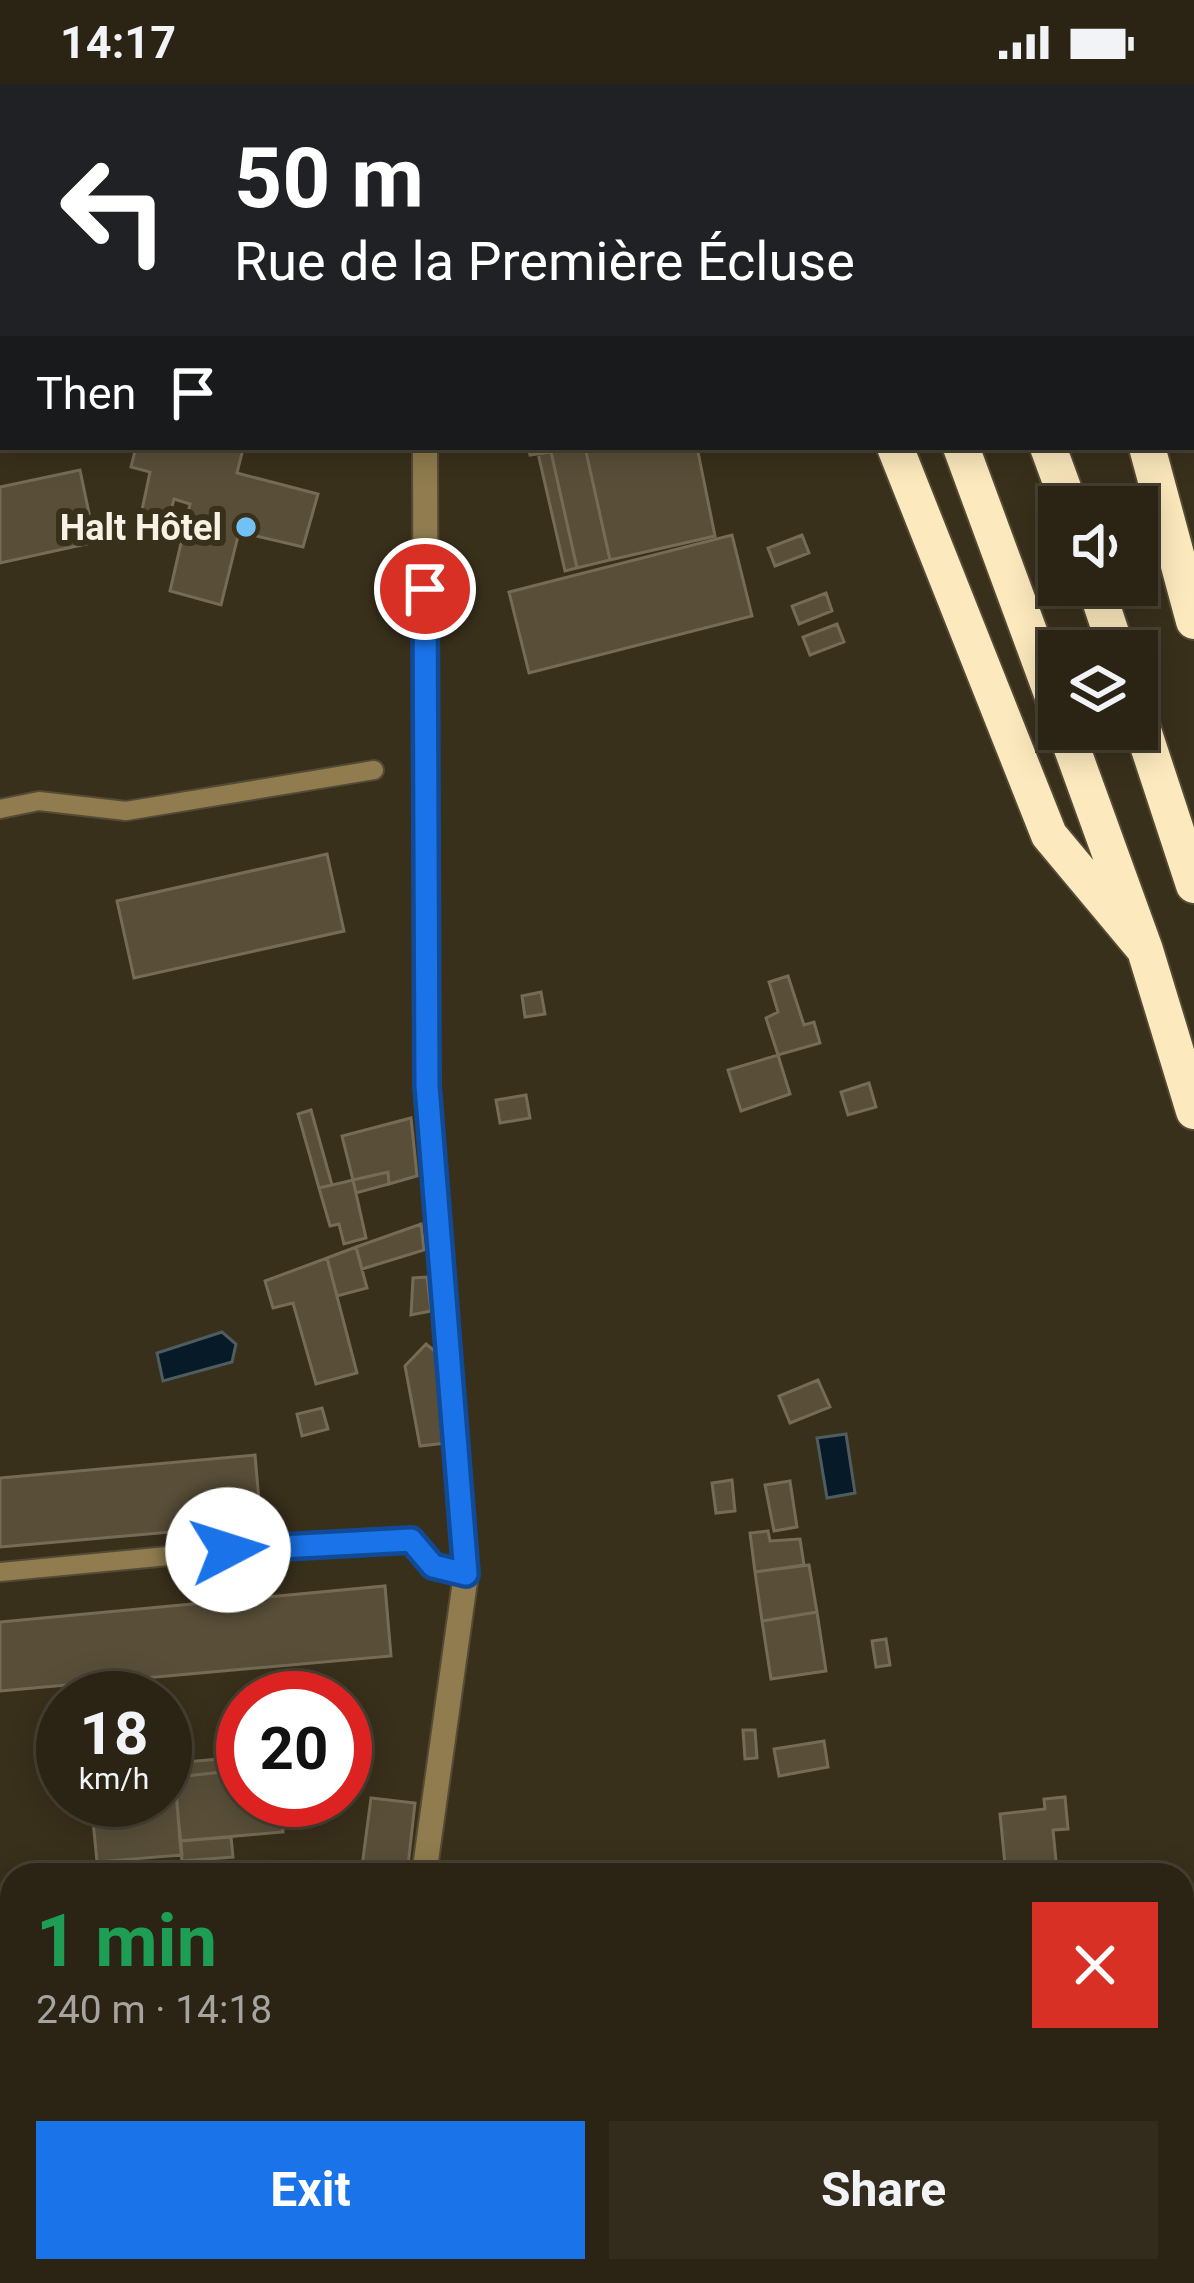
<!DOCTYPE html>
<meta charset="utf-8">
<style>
:root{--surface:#2b2414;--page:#332c1d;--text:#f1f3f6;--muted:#a6a4a0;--line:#474134;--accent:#1a73e8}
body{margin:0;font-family:Roboto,sans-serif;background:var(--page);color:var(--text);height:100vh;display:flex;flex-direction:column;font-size:45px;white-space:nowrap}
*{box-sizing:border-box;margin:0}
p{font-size:39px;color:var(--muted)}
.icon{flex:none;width:66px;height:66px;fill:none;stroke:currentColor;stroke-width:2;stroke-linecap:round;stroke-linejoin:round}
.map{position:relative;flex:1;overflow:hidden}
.sheet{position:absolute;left:0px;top:1779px;width:1194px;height:420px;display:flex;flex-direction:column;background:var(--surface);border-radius:36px 36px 0 0;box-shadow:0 6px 30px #0003,0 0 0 3px var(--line)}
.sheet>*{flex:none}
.banner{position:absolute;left:0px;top:0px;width:1194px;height:366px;box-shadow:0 6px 30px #0003,0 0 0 3px var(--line);background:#202124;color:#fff;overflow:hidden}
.tools{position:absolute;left:1038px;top:402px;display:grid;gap:24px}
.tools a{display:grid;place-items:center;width:120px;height:120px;border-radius:0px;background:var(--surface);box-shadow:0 6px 30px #0003,0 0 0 3px var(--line);font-size:60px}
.speed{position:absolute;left:36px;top:1587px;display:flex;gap:24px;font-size:60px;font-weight:700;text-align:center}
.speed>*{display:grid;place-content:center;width:156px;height:156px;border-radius:50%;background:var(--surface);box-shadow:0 6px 30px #0003,0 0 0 3px var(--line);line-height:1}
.speed small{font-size:30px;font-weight:400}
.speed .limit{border:18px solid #d22;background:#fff;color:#111}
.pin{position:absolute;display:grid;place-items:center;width:102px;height:102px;color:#fff;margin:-51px;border:6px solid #fff;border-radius:50%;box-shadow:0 3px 12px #0007}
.me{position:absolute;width:132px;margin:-66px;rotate:85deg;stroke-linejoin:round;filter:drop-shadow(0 0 9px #0008)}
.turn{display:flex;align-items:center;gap:42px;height:252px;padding:0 36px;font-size:54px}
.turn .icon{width:156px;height:156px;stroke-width:2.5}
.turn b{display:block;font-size:84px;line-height:102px}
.then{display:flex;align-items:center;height:114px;padding:0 36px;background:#0003;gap:24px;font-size:45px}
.round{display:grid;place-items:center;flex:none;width:126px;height:126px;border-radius:0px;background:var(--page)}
.headline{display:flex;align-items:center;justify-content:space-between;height:204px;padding:0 36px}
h1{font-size:72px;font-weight:700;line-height:90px;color:#1e9e55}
.button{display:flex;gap:24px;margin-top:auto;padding:24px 36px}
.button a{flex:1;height:138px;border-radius:0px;background:var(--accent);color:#fff;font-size:48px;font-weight:700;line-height:138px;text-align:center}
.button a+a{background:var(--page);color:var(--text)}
.status{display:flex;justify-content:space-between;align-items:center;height:84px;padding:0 60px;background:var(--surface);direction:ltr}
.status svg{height:33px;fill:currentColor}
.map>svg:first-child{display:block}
.green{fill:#544521}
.forest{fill:#785d16}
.water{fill:#061b27;stroke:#4f5c60;stroke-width:3}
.building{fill:#594f39;stroke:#766c55;stroke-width:3}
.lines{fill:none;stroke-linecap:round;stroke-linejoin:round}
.service-casing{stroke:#544b37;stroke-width:22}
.minor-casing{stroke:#544b37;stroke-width:28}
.motorway-casing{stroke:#544b37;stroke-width:40}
.service{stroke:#907c4e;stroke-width:18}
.minor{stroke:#907c4e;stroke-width:24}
.motorway{stroke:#fce9bd;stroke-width:36}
.route-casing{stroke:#114b97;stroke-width:30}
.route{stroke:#1a73e8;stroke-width:21}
.poi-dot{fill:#72c1f5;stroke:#39301b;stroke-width:4.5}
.labels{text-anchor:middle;stroke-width:12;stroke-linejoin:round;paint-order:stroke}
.poi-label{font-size:36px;font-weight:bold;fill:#f8f2e5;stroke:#39301b;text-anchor:end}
</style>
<div class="status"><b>14:17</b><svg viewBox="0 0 49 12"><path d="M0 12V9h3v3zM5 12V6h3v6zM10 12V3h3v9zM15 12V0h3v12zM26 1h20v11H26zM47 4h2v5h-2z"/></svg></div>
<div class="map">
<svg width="1194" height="2199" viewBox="0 0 1194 2199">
<rect width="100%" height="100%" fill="#39301b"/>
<path class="green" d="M0,0H403V3H3V192Z"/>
<path class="forest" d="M399,2187H571L493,2199H398Z"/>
<path class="water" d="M222,1248L236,1260L232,1278L163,1297L157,1269Z
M846,1350L855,1409L827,1414L817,1354Z"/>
<path class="building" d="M136,363L243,365L237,389L318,410L303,463L239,448L221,521L170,507L190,420L174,415L168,438L141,431L150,388L131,383Z
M528,363H585L610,476L577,484L551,368L530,371Z
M585,363H697L715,452L610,476Z
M551,368L577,484L565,487L538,369Z
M80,386L95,458L0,479V403Z
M732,451L752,532L529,589L509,508Z
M802,451L809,469L775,482L768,464Z
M826,509L832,527L799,540L792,522Z
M837,540L844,558L810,571L803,553Z
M327,770L344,847L134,894L117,817Z
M788,892L804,941L814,938L820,959L778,971L766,934L778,928L769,898Z
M541,908L545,930L525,933L522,912Z
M778,971L790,1010L741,1027L728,986Z
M869,999L876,1023L848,1031L841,1008Z
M526,1011L530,1034L500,1039L496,1016Z
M311,1026L332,1101L319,1104L298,1030Z
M411,1034L417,1092L389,1100L388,1088L353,1096L342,1052Z
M388,1088L389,1100L356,1109L353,1096Z
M353,1096L366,1154L344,1160L339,1140L330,1142L319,1104Z
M421,1140L424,1166L362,1185L356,1163Z
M356,1163L367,1204L337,1212L327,1174Z
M327,1174L357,1289L316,1300L293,1219L273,1224L265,1197Z
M427,1193L431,1227L411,1231L413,1194Z
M426,1260L436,1268L447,1359L420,1362L405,1282Z
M818,1296L830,1323L790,1339L779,1312Z
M322,1324L328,1345L302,1352L297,1330Z
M255,1371L261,1440L0,1463V1394Z
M732,1396L735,1427L716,1429L712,1399Z
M790,1397L797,1443L774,1447L765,1401Z
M768,1447L770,1457L800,1455L804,1481L755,1488L750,1449Z
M809,1481L817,1528L762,1537L755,1488Z
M385,1502L391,1572L0,1607V1538Z
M817,1528L826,1587L771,1595L762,1537Z
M886,1555L890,1581L876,1583L872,1557Z
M743,1646H755L757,1674L745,1675Z
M824,1657L828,1683L779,1692L774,1665Z
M243,1673V1686L175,1693L173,1679Z
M165,1679H173L182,1771L97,1778L91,1716H165Z
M243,1686V1716H281L283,1748L180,1757L175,1693Z
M1065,1713L1068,1745L1053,1746L1057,1787L1006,1791L1000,1730L1045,1725L1044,1715Z
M371,1714L415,1719L407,1791L361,1790Z
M231,1753L233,1773L182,1777L180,1757Z"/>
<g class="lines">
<defs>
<path id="service" d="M0,725L39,717L126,727L374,686
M0,1488L273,1462L411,1456L433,1482L466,1490"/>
<path id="minor" d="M413,0V3
M0,212L3,213
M424,1791L466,1490L427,1002L425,363
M0,2142L12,2165
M24,2187L30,2199
M381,2199L382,2187"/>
<path id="motorway" d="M689,0L691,3
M749,0L751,3
M814,0L815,3
M906,0L907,3
M1138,3L1139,0
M895,363L1049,751L1145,866
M961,363L1059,629
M1048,363L1070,423
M1147,363L1194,537
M1095,501L1117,567
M1137,628L1194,801
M1065,645L1145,866L1194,1027"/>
</defs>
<use href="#service" class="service-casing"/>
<use href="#minor" class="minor-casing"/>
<use href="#motorway" class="motorway-casing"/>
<use href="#service" class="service"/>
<use href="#minor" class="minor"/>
<use href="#motorway" class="motorway"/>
</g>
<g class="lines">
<defs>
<path id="route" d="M228,1466L411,1456L433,1482L466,1490L427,1002L425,505"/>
</defs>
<use href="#route" class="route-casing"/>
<use href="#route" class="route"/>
</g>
<circle class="poi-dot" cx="246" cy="443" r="12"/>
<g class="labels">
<g class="poi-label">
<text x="222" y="456">Halt Hôtel</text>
</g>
</g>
</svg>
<div class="tools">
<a><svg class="icon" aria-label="sound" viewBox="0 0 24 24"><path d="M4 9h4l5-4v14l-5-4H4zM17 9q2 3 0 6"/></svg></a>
<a><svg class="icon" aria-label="layers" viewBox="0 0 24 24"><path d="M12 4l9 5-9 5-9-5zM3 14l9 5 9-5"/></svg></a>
</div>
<div class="speed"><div>18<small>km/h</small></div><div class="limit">20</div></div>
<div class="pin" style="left:425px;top:505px;background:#d93025"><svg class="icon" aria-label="arrive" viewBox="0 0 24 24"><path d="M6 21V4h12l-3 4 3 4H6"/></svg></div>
<svg class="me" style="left:228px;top:1466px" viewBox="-20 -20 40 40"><circle r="19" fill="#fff"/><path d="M0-13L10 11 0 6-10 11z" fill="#1a73e8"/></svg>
<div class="banner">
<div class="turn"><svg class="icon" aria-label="left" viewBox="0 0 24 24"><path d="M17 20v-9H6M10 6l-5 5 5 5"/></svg><div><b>50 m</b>Rue de la Première Écluse</div></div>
<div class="then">Then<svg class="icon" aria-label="arrive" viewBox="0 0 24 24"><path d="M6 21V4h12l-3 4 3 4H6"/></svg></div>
</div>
<section class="sheet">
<div class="headline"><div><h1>1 min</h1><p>240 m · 14:18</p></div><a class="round" style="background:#d93025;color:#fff"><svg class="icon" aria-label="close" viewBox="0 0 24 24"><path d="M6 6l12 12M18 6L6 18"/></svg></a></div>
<div class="button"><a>Exit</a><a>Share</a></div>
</section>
</div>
